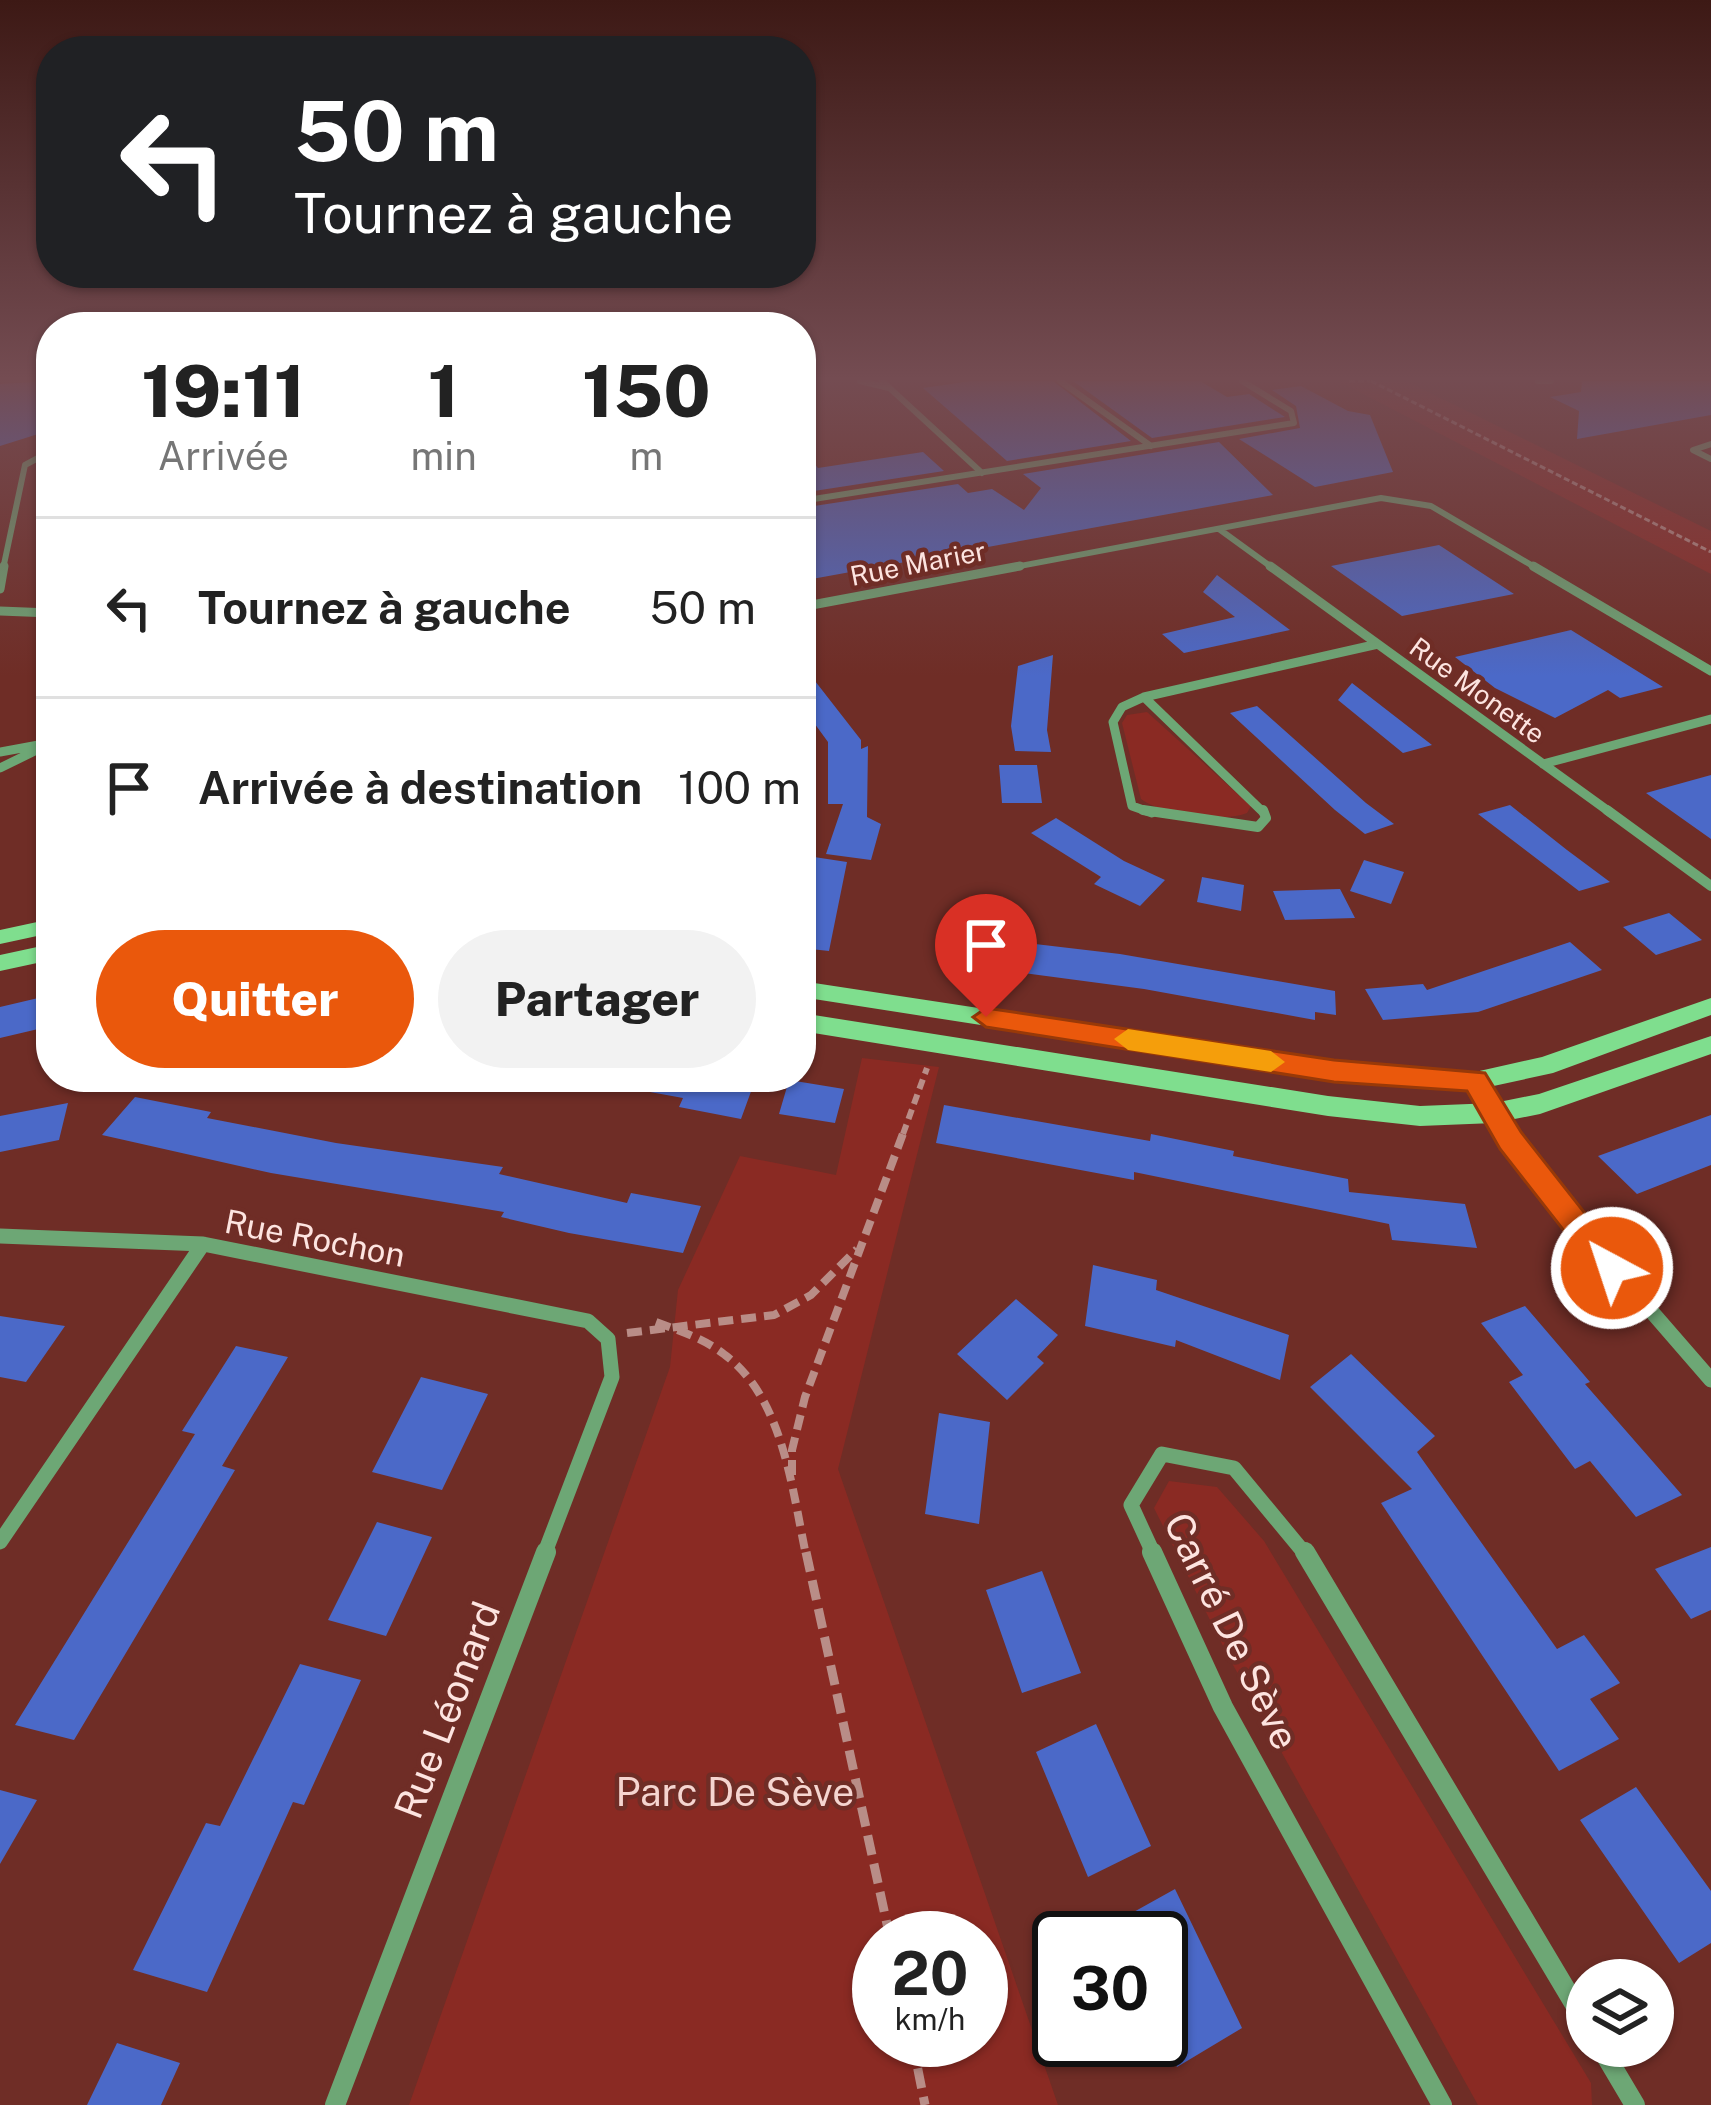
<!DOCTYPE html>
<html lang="fr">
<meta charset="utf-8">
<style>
:root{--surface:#fff;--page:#f2f2f2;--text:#222;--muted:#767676;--line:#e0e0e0;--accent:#ea580c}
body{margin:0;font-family:"Public Sans",sans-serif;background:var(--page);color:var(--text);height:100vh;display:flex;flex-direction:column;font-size:45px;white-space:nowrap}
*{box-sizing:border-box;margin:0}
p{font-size:39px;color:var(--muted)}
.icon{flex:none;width:66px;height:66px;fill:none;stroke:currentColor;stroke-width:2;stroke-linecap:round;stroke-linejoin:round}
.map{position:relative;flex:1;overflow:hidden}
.sheet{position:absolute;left:36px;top:312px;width:780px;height:780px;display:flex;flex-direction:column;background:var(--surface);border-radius:48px;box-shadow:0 3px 9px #0004}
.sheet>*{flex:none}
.banner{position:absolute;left:36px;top:36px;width:780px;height:252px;border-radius:48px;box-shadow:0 3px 9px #0004;background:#202124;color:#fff;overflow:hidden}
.controls{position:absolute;left:1566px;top:1959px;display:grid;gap:24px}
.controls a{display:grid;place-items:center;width:108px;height:108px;border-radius:50%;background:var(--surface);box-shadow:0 3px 9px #0004;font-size:60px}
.speed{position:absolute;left:852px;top:1911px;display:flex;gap:24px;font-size:60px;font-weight:700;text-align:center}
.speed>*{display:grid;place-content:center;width:156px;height:156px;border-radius:50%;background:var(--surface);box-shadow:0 3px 9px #0004;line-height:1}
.speed small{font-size:30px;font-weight:400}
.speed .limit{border:6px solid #111;border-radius:18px;background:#fff;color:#111}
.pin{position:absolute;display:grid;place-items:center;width:102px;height:102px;color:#fff;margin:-123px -51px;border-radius:50% 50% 50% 0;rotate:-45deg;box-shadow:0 0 12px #0007}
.pin .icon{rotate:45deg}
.me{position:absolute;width:132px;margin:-66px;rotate:320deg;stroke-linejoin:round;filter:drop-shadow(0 0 9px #0008)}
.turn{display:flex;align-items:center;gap:42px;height:252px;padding:0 60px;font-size:54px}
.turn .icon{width:156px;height:156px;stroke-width:2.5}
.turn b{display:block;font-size:84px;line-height:102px}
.eta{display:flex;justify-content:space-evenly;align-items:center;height:204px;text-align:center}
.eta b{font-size:72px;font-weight:800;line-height:84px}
.cta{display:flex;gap:24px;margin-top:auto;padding:24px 60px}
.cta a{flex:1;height:138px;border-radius:72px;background:var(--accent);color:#fff;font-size:48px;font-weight:800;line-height:138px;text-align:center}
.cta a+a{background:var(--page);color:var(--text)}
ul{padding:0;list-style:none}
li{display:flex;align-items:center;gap:36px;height:180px;padding:0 60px;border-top:3px solid var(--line)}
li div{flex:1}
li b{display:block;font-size:45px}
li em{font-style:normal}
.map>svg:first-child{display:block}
.green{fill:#8a2a23;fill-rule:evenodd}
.building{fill:#4b69c8}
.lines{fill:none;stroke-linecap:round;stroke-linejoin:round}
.path-far3{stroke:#b98d87;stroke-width:3;stroke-dasharray:6 3;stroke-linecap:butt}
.path-far2{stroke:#b98d87;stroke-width:6;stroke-dasharray:10 6;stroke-linecap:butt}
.path-far1{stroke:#b98d87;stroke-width:8;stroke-dasharray:15 8;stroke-linecap:butt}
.path{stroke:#b98d87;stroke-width:9;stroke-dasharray:20 9;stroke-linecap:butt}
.street-far4{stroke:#6da775;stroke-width:6}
.street-far3{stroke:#6da775;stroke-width:9}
.street-far2{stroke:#6da775;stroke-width:10}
.street-far1{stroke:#6da775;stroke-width:15}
.street{stroke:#6da775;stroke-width:20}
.secondary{fill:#7fde8e;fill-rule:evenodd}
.route{fill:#ea580c;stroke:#983908;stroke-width:3}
.slow{fill:#f59e0b}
.labels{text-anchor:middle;stroke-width:9;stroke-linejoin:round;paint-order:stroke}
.far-street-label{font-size:27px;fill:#fde4e0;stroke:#6f2d26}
.street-label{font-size:33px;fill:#fde4e0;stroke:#6f2d26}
.near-street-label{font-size:39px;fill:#fde4e0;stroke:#6f2d26}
.near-park-label{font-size:39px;fill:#f5d5d0;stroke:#6f2d26}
</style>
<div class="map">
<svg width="1711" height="2105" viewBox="0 0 1711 2105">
<rect width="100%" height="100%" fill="#6f2d26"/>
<path class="green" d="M1338,381H1406L1711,531V574Z
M1147,712L1251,806L1247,813C1222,823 1162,815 1141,799L1122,723L1127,715Z
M862,1058L939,1067L838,1469L1058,2105H409L670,1367L678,1290L740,1156L836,1175ZM879,1938H981V2040H879Z
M1169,1481L1217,1487L1264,1541L1591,2083L1592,2105H1478L1228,1656L1154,1508Z"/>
<path class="building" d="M51,381V430L0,446V384Z
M971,381H1053L1131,441L1007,461L923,388Z
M1073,381H1200L1227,397L1249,394L1285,417L1152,438Z
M1582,381H1711V415L1577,439L1579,411L1550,397L1581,392Z
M1301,386L1348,411L1370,415L1393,472L1315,487L1239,439L1300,428L1296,406L1272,390Z
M1219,442L1273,495L801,581V508L958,484L968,493L992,489L1024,510L1041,488L1023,474Z
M801,448L818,468L923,452L944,471L801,493Z
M1439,545L1514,594L1402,616L1331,566Z
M1217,575L1290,630L1184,653L1162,634L1235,617L1203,592Z
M1571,630L1663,687L1620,698L1608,690L1555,718L1495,688L1455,657Z
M1053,655L1047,730L1051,752L1015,751L1011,726L1018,666Z
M801,663L861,740V749L868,746L867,817L881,824L871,860L826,854L843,804H828V742L801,705Z
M1352,683L1432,745L1403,753L1338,700Z
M1257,706L1366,803L1394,824L1365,834L1335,810L1230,713Z
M999,765H1037L1042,803H1002Z
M1711,775V839L1646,793Z
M1510,805L1567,850L1610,882L1579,891L1478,814Z
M1056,818L1124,861L1165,880L1140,906L1094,884L1101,877L1031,833Z
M814,857L847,862L829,951L801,948V887Z
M1364,860L1404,872L1391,904L1350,891Z
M1202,877L1244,885L1241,911L1197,902Z
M1340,889L1355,918L1285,920L1273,891Z
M1669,913L1702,940L1656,955L1623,927Z
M977,937L1120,954L1335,991L1336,1015L1315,1012V1020L1144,989L970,966Z
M1570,942L1602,970L1478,1012L1383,1020L1365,989L1423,984L1427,990Z
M51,995V1026L0,1038V1007Z
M640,1077H702L753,1086L741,1119L679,1107L683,1098L639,1090Z
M789,1080L844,1089L835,1123L779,1114Z
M135,1097L211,1112L207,1118L336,1143L503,1167L499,1174L627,1203L631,1193L701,1206L683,1253L569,1233L501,1217L504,1212L271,1173L102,1135Z
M68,1103L59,1140L0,1152V1116Z
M944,1105L1150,1141L1151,1134L1234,1151L1233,1156L1348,1179L1349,1192L1465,1204L1477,1248L1392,1240L1389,1224L1134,1172V1180L936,1143Z
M1711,1115V1165L1637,1194L1598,1156Z
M1093,1265L1157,1280L1156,1290L1289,1335L1280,1380L1176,1340L1175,1347L1085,1326Z
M1016,1299L1058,1335L1037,1357L1044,1363L1007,1400L957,1354Z
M1525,1306L1590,1382L1585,1384L1682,1495L1636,1517L1590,1461L1575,1469L1509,1382L1523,1375L1481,1323Z
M0,1316L65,1326L26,1382L0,1377Z
M236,1346L288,1357L222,1466L235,1470L74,1740L15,1725L195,1434L182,1431Z
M1351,1354L1435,1436L1417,1452L1557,1649L1584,1635L1620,1683L1590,1699L1619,1739L1559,1771L1381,1503L1412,1489L1310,1387Z
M421,1377L488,1394L442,1490L372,1472Z
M939,1413L990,1422L979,1524L925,1514Z
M377,1522L432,1537L386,1636L328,1620Z
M1711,1547V1610L1691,1619L1655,1569Z
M1042,1571L1081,1673L1022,1693L986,1590Z
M300,1664L361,1680L304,1805L293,1802L207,1992L133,1970L206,1823L220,1826Z
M1096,1724L1151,1846L1088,1877L1036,1752Z
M1636,1787L1711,1891V1943L1679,1963L1580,1820Z
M0,1790L37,1800L0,1864Z
M1175,1889L1242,2028L1177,2067L1161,2031V1938H1087Z
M117,2043L180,2063L161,2105H87Z"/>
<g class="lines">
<path class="path-far3" d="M1349,381H1370
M1371,381L1711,552"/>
<path class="path-far2" d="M903,1134L927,1068"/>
<path class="path-far1" d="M656,1322C680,1331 705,1339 725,1355C783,1398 792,1489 806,1555
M627,1333L774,1315L811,1295L857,1249
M792,1475V1450L805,1397L904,1131"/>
<path class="path" d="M806,1552L890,1938
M912,2040L925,2105"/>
<path class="street-far4" d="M860,381L889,388
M882,381L982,473
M1060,381L1151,446
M1538,381H1551
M1711,444L1693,450L1711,459
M801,501L1294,423L1291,411L1242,381
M1219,529L1274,569
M3,569L25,465L51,451
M1004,569L1381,498L1431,506L1538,569"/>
<path class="street-far3" d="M1270,566L1611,813
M1533,566L1711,671
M0,589L4,566
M801,607L1020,566
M0,611L51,613
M1144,697L1264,813
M1144,697L1122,707L1113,722L1132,806L1152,813
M1144,697L1378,644
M0,752L44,744
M1543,764L1711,719
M0,768L51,743"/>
<path class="street-far2" d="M1143,810L1258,827L1266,818L1263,810
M1607,810L1711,886
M1475,1081L1509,1134"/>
<path class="street-far1" d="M1507,1131L1586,1236L1711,1380
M0,1236L203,1244L588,1321L608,1339L612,1377L544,1555
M0,1542L203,1244
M1154,1555L1131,1505L1162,1454L1234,1468L1306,1555"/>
<path class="street" d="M1152,1552L1223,1707L1442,2105
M1305,1552L1587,2025
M1600,2046L1635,2105
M335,2105L546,1552"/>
<path class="secondary" d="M51,919V933L0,944V930Z
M51,944V960L0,971V955Z
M801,981L1333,1062L1475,1072L1542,1057L1711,998V1015L1553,1073L1475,1090L1333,1080L801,997Z
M801,1013L1328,1096L1420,1106L1494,1103L1539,1094L1711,1036V1054L1540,1114L1494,1123L1420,1126L1328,1116L801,1031Z"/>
</g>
<linearGradient id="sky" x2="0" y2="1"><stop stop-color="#3d1915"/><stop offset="0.56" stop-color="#744c52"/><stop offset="1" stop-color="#744c52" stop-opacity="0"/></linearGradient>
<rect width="1711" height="676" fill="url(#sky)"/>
<path class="route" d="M986,1008L1334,1060L1485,1073L1521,1132L1628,1268L1623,1278L1612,1282L1601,1278L1500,1149L1467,1091L1334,1082L986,1027L973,1017Z"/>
<path class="slow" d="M1128,1029L1271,1051L1285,1062L1271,1072L1128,1050L1114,1039Z"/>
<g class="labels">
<g class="far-street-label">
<text transform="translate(918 564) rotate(-11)" y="9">Rue Marier</text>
<text transform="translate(1477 691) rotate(36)" y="9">Rue Monette</text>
</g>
<g class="street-label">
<text transform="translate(315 1238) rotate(11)" y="12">Rue Rochon</text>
</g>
<g class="near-street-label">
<text transform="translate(1232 1631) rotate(64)" y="14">Carré De Sève</text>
<text transform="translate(447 1710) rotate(-69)" y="14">Rue Léonard</text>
</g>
<g class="near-park-label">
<text x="735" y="1806">Parc De Sève</text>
</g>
</g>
</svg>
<div class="controls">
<a><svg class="icon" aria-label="layers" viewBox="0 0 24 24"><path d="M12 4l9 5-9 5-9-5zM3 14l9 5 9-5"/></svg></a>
</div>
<div class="speed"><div>20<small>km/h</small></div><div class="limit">30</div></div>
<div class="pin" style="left:986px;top:1017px;background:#d93025"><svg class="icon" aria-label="arrive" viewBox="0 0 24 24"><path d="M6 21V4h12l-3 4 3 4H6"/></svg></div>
<svg class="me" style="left:1612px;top:1268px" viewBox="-20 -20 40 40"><circle r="17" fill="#ea580c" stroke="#fff" stroke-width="3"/><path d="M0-11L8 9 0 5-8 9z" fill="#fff"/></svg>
<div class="banner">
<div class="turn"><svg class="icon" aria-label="left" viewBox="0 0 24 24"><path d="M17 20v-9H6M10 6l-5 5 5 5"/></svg><div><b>50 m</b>Tournez à gauche</div></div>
</div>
<section class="sheet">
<div class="eta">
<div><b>19:11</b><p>Arrivée</p></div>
<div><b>1</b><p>min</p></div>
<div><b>150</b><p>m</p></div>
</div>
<ul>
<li><svg class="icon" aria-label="left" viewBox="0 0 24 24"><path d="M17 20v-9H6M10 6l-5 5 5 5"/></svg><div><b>Tournez à gauche</b></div><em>50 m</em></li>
<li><svg class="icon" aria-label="arrive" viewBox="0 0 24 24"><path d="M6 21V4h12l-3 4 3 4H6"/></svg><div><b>Arrivée à destination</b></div><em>100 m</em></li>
</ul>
<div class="cta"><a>Quitter</a><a>Partager</a></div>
</section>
</div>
